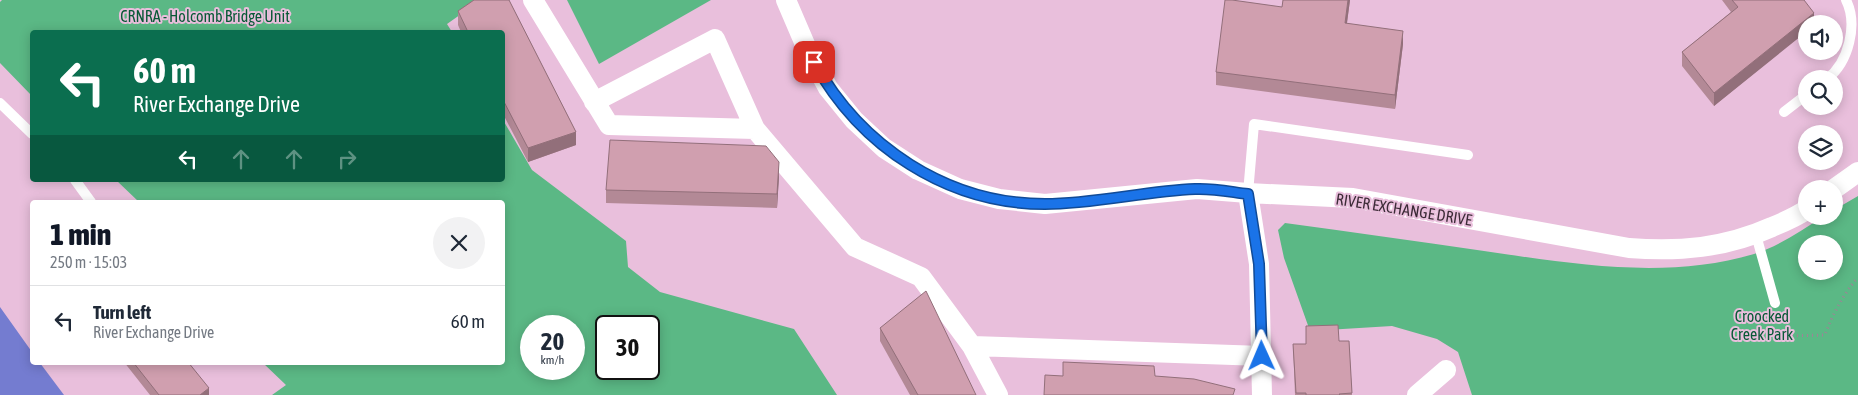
<!DOCTYPE html>
<meta charset="utf-8">
<style>
:root{--surface:#fff;--page:#f2f2f3;--text:#1f2937;--muted:#747a83;--line:#e0e1e3;--accent:#111827}
body{margin:0;font-family:"Asap Condensed",sans-serif;background:var(--page);color:var(--text);height:100vh;display:flex;flex-direction:column;font-size:19px;white-space:nowrap}
*{box-sizing:border-box;margin:0}
p{font-size:16px;color:var(--muted)}
.icon{flex:none;width:28px;height:28px;fill:none;stroke:currentColor;stroke-width:2;stroke-linecap:round;stroke-linejoin:round}
.map{position:relative;flex:1;overflow:hidden}
.side{position:absolute;left:30px;top:200px;width:475px;height:165px;display:flex;flex-direction:column;background:var(--surface);border-radius:5px;box-shadow:0 2px 12px #0003}
.side>*{flex:none}
.hud{position:absolute;left:30px;top:30px;width:475px;height:152px;border-radius:5px;box-shadow:0 2px 12px #0003;background:#0b6e4f;color:#fff;overflow:hidden}
.tools{position:absolute;left:1798px;top:15px;display:grid;gap:10px}
.tools a{display:grid;place-items:center;width:45px;height:45px;border-radius:50%;background:var(--surface);box-shadow:0 2px 12px #0003;font-size:25px}
.speed{position:absolute;left:520px;top:315px;display:flex;gap:10px;font-size:25px;font-weight:700;text-align:center}
.speed>*{display:grid;place-content:center;width:65px;height:65px;border-radius:50%;background:var(--surface);box-shadow:0 2px 12px #0003;line-height:1}
.speed small{font-size:12px;font-weight:400}
.speed .limit{border:2px solid #111;border-radius:8px;background:#fff;color:#111}
.pin{position:absolute;display:grid;place-items:center;width:42px;height:42px;color:#fff;margin:-21px;border-radius:10px;box-shadow:0 2px 8px #0006}
.me{position:absolute;width:55px;margin:-28px;rotate:359deg;stroke-linejoin:round;filter:drop-shadow(0 0 4px #0008)}
.turn{display:flex;align-items:center;gap:18px;height:105px;padding:0 20px;font-size:22px}
.turn .icon{width:65px;height:65px;stroke-width:2.5}
.turn b{display:block;font-size:35px;line-height:42px}
.lanes{display:flex;align-items:center;height:48px;padding:0 20px;background:#0003;justify-content:center;gap:25px;direction:ltr}
.lanes .off{opacity:.35}
.round{display:grid;place-items:center;flex:none;width:52px;height:52px;border-radius:26px;background:var(--page)}
.head{display:flex;align-items:center;justify-content:space-between;height:85px;padding:0 20px}
h1{font-size:30px;font-weight:800;line-height:38px;color:var(--accent)}
ul{padding:0;list-style:none}
li{display:flex;align-items:center;gap:15px;height:70px;padding:0 20px;border-top:1px solid var(--line)}
li div{flex:1}
li b{display:block;font-size:19px}
li em{font-style:normal}
.map>svg:first-child{display:block}
.green{fill:#5bb885;fill-rule:evenodd}
.water{fill:#747cd0}
.lines{fill:none;stroke-linecap:round;stroke-linejoin:round}
.path{stroke:#a18197;stroke-width:3;stroke-dasharray:1 4;stroke-linecap:butt}
.service{stroke:#fff;stroke-width:10}
.minor{stroke:#fff;stroke-width:20}
.wall{fill:#b38996}
.shaded-wall{fill:#926f7a}
.building{fill:#d09faf;stroke:#926f7a}
.route-casing{stroke:#114b97;stroke-width:12}
.route{stroke:#1a73e8;stroke-width:9}
.labels{text-anchor:middle;stroke-width:4;stroke-linejoin:round;paint-order:stroke}
.park-label{font-size:16px;fill:#085936;stroke:#e9bfdc}
.street-label{font-size:16px;fill:#3c2b37;stroke:#e9bfdc}
</style>
<div class="map">
<svg width="1858" height="395" viewBox="0 0 1858 395">
<rect width="100%" height="100%" fill="#e9bfdc"/>
<path class="green" d="M2,0H481L447,24L452,32H32V96L0,63V2Z
M567,0H711L599,64Z
M503,120L532,170L626,241L628,267L660,292L794,329L837,395H272L286,385L263,363L502,362V202H139L116,180H502ZM574,326V369H531V326ZM649,326V369H606V326Z
M1858,196V395H1472L1458,352L1437,339L1392,326L1310,331L1284,258L1278,230L1285,223C1351,232 1417,241 1484,251C1573,264 1666,280 1754,254C1780,246 1802,230 1824,216H1834V210ZM1806,244H1834V271H1806Z"/>
<path class="water" d="M0,307L32,352V362L40,363L64,395H0Z"/>
<g class="lines">
<path class="path" d="M1787,336L1825,335C1833,313 1843,295 1858,277"/>
<path class="service" d="M1827,79C1849,62 1858,24 1846,0
M0,103L32,134
M1784,112L1806,95
M75,180L91,202
M1248,193L1254,124L1468,155
M1756,235L1775,303"/>
<path class="minor" d="M533,0L609,125L755,129L855,247L921,277L972,346L998,395
M786,0L807,49L828,88L854,120L884,148L918,170L960,189L999,199L1045,204L1197,189L1248,193L1353,198L1629,248C1679,252 1725,248 1772,227C1784,222 1796,217 1806,210
M594,102L715,39L755,129
M1834,189L1858,172
M1248,193L1259,264L1262,395
M972,346L1262,356
M1417,395L1446,370"/>
</g>
<path class="wall" d="M474,0H509L576,132V145L528,162L502,112V32H461L458,25V11Z
M1283,0H1350L1347,23L1403,44L1395,109L1216,85V72L1282,7Z
M1722,0H1804L1814,24L1714,106L1682,66V52L1731,12Z
M779,176L777,208L606,203V190Z
M1306,326L1339,341H1349L1352,395H1295L1293,344H1306Z
M880,328L976,395H910L880,341Z
M124,362H188L209,395H150Z"/>
<path class="shaded-wall" d="M1348,0H1350L1345,37V23Z
M1814,13V24H1806V32L1714,106V93Z
M1403,31V44L1395,109V95Z
M576,132V145L528,162V148Z
M779,162V176L777,208V194Z
M209,388V395H200Z"/>
<path class="building" d="M474,0H509L576,132L528,148L502,98V32H468L458,11Z
M1225,0H1232L1282,7L1283,0H1348L1345,23L1403,31L1395,95L1216,72Z
M1732,0H1804L1814,13L1714,93L1682,52L1738,7Z
M610,140L766,146L779,162L777,194L606,190Z
M926,291L976,395H918L880,328Z
M1338,325L1339,341H1349L1352,393L1339,394L1340,395H1306V393H1296L1293,344H1306V326Z
M133,362H188L209,388L200,395H159Z
M1063,362L1154,366L1155,376L1194,379L1235,389L1233,395H1044L1045,375L1063,376Z"/>
<g class="lines">
<defs>
<path id="route" d="M814,62C860,146 947,204 1045,204C1095,204 1145,191 1195,189C1213,188 1231,192 1248,194L1259,264L1262,356"/>
</defs>
<use href="#route" class="route-casing"/>
<use href="#route" class="route"/>
</g>
<g class="labels">
<g class="park-label">
<text x="205" y="22">CRNRA - Holcomb Bridge Unit</text>
<text x="1762" y="322">Croocked<tspan x="1762" dy="18">Creek Park</tspan></text>
</g>
<g class="street-label">
<text transform="translate(1404 209) rotate(9)" y="6">RIVER EXCHANGE DRIVE</text>
</g>
</g>
</svg>
<div class="tools">
<a><svg class="icon" aria-label="sound" viewBox="0 0 24 24"><path d="M4 9h4l5-4v14l-5-4H4zM17 9q2 3 0 6"/></svg></a>
<a><svg class="icon" aria-label="search" viewBox="0 0 24 24"><circle cx="10" cy="10" r="6"/><path d="M15 15l6 6"/></svg></a>
<a><svg class="icon" aria-label="layers" viewBox="0 0 24 24"><path d="M12 4l9 5-9 5-9-5zM3 14l9 5 9-5"/></svg></a>
<a>+</a>
<a>−</a>
</div>
<div class="speed"><div>20<small>km/h</small></div><div class="limit">30</div></div>
<div class="pin" style="left:814px;top:62px;background:#d93025"><svg class="icon" aria-label="arrive" viewBox="0 0 24 24"><path d="M6 21V4h12l-3 4 3 4H6"/></svg></div>
<svg class="me" style="left:1262px;top:356px" viewBox="-20 -20 40 40"><path d="M0-17L14 15 0 8-14 15z" fill="#1a73e8" stroke="#fff" stroke-width="4"/></svg>
<div class="hud">
<div class="turn"><svg class="icon" aria-label="left" viewBox="0 0 24 24"><path d="M17 20v-9H6M10 6l-5 5 5 5"/></svg><div><b>60 m</b>River Exchange Drive</div></div>
<div class="lanes"><svg class="icon" aria-label="left" viewBox="0 0 24 24"><path d="M17 20v-9H6M10 6l-5 5 5 5"/></svg><svg class="icon off" aria-label="ahead" viewBox="0 0 24 24"><path d="M12 20V5M6 11l6-6 6 6"/></svg><svg class="icon off" aria-label="ahead" viewBox="0 0 24 24"><path d="M12 20V5M6 11l6-6 6 6"/></svg><svg class="icon off" aria-label="right" viewBox="0 0 24 24"><path d="M7 20v-9h11M14 6l5 5-5 5"/></svg></div>
</div>
<section class="side">
<div class="head"><div><h1>1 min</h1><p>250 m · 15:03</p></div><a class="round"><svg class="icon" aria-label="close" viewBox="0 0 24 24"><path d="M6 6l12 12M18 6L6 18"/></svg></a></div>
<ul>
<li><svg class="icon" aria-label="left" viewBox="0 0 24 24"><path d="M17 20v-9H6M10 6l-5 5 5 5"/></svg><div><b>Turn left</b><p>River Exchange Drive</p></div><em>60 m</em></li>
</ul>
</section>
</div>
